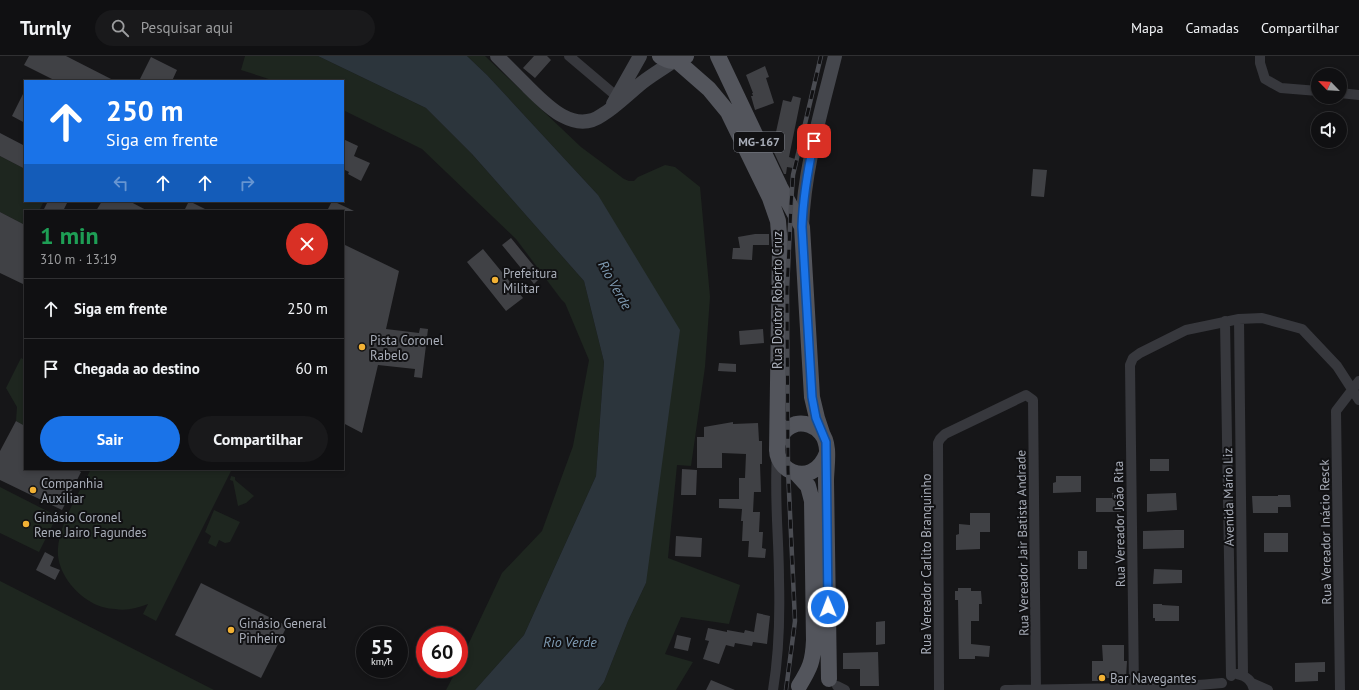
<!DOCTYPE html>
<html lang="pt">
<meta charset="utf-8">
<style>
:root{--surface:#101012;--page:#19191b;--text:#f1f3f6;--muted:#9c9d9f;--line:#303032;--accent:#1a73e8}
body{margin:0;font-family:"PT Sans",sans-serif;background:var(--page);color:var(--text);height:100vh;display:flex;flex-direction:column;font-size:15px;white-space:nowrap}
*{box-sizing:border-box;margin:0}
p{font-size:13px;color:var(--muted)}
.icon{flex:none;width:22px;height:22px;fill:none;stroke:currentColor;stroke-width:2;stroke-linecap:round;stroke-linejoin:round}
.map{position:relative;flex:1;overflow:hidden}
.panel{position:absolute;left:24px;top:154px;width:320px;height:260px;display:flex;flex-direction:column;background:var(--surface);border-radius:0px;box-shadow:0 2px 6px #0003,0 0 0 1px var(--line)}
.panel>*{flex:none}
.top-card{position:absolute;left:24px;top:24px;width:320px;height:122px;border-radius:0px;box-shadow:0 2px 6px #0003,0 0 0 1px var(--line);background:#1a73e8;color:#fff;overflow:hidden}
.needle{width:26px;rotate:295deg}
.buttons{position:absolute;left:1311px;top:12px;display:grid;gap:8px}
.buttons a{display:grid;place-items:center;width:36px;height:36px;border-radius:50%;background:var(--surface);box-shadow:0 2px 6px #0003,0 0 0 1px var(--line);font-size:20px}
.speed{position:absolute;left:356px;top:570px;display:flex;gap:8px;font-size:20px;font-weight:700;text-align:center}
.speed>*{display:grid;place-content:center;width:52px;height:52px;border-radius:50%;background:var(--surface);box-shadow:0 2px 6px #0003,0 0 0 1px var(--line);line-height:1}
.speed small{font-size:10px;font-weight:400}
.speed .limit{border:6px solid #d22;background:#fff;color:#111}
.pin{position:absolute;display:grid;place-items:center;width:34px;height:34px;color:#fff;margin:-17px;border-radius:8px;box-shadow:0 2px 6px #0006}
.me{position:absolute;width:44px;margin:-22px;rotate:359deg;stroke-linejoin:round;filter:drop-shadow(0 0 3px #0008)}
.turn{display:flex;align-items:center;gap:14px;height:84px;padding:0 16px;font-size:18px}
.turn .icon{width:52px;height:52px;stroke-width:2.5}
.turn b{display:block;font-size:28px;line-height:34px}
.lanes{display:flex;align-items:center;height:38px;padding:0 16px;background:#0003;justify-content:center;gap:20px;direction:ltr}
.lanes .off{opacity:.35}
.round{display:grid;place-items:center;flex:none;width:42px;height:42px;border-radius:21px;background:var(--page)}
.summary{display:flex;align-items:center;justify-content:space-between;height:68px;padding:0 16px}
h1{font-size:24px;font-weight:800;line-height:30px;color:#1e9e55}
.action{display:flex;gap:8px;margin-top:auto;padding:8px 16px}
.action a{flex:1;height:46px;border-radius:24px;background:var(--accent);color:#fff;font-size:16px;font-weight:800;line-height:46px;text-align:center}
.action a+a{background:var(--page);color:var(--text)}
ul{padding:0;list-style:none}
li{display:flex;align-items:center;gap:12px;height:60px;padding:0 16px;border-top:1px solid var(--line)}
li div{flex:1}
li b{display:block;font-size:15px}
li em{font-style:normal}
header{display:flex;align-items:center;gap:24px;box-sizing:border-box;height:56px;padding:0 20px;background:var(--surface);border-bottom:1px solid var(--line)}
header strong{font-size:19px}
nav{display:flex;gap:22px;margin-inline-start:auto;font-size:14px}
.search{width:280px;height:36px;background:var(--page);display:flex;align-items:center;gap:10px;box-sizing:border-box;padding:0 14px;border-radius:22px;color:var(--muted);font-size:15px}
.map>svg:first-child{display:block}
.green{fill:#1e261f}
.water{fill:#2c353c}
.building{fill:#404145}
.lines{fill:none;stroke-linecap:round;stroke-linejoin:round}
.street{stroke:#37383d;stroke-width:10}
.secondary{stroke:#45474d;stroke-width:14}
.primary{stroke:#53555c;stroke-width:16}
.rail-casing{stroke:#4a4c52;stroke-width:4.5}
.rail{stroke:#111113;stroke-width:3;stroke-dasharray:9;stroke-linecap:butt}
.route-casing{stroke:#114b97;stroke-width:10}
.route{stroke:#1a73e8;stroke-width:7}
.poi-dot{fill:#f2b134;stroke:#111113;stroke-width:1.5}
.labels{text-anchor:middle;stroke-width:4;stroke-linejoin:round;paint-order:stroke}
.shield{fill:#111113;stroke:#7b7e86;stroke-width:1}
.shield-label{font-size:12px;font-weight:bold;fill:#a8adb8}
.poi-label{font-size:13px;fill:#a8adb8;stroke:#111113;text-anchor:start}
.street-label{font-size:13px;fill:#a8adb8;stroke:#111113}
.water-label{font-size:14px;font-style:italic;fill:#7f9bb3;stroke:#111113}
</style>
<header>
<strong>Turnly</strong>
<div class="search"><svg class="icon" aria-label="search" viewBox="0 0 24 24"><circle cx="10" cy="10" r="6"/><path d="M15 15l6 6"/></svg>Pesquisar aqui</div>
<nav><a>Mapa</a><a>Camadas</a><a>Compartilhar</a></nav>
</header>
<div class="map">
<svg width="1359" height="634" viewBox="0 0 1359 634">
<rect width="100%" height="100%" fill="#161618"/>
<path class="green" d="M245,0H318L426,52L472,98L584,225L604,306L596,420L524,579L475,634H446L457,613H459V608L502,517L542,475L573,390L589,304L565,247L561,243L516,183L422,93L343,54V25H275L241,14Z
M467,0H485L581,91L624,123L629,125H634L638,121L665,109L675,111L700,131L710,241L705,311L691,410L677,409L668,502L740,529L729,568L681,561L665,598L693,606L676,634H598L604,626L628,565L646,527L598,139L487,19Z
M0,100L25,113V145H44L39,155H25V169L0,156Z
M21,302L25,304V370L16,365L17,351L6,332Z
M91,413H232L156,565L143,558L148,548C137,552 127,555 115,553C108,553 97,550 91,546C73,536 56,514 58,492C60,466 79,437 91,413Z
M231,420L235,421V424L254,440L246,447L238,450L233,425L230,424Z
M0,431L57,460L39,496L0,477Z
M214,454L240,466L230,486L225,487L219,484L216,491L208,487L211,480L205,476Z
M0,525L214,634H0Z"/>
<path class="water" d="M318,0H467L487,19L598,139L680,274L646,527L628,565L604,626L598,634H475L524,579L596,420L604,306L584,225L472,98L426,52Z"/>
<path class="building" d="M29,0H66L115,25H56L24,9Z
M534,0H547L551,4L535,22L523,12Z
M151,1L177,14L172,25H139Z
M765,10L769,21L766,22L774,47L755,54L751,40H753L752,37H753L746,19Z
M25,34V67L12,60Z
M793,40L801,42L789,101L795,103L793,112L787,111L786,118H784L771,90V76H776L783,44L791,46Z
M0,77L25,90V113L0,100Z
M343,83L358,90L354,100L370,107L361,125L348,118L349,116L343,113Z
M1033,113L1047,114L1044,141L1031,140Z
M48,145H68L63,155H43Z
M102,145H129L148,155H96Z
M189,145L209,155H184Z
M332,145H333L354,155H327Z
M0,156L25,169V229L0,217Z
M755,178H769V189H753L752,204L732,203L733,192H740L738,181Z
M511,182L542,220L534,228L502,189Z
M343,188L399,215L386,273L419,277L420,272L428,273L422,322L414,321L415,313L378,309L362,377L343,367Z
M483,193L523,242L506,255L467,206Z
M763,273L764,287L740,289L739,275Z
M719,307L736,308V316L718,315Z
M16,365L25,370V413H76L81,416L62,454L0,424V395Z
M733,366V368L758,367L759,385H762V408H760L761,436H754L753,456H760L759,476H763L762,492L766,493L765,502L748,501L749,485H742L743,465H741L742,453L719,452V443H739V422H745L746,398L722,397V412H697V381H704V371Z
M1150,403H1169V415H1150Z
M682,413L697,414L696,439H681Z
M1056,420H1081V436L1053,437V427L1056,426Z
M1112,437H1124V456H1096V442H1112Z
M1176,437L1177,454L1147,456V438Z
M1278,439H1290L1291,451H1278V457H1253L1252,440H1278Z
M970,457H990V476H980V493L956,494V479L959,478V468L970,469Z
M1175,474H1184V492L1143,493V475Z
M1264,477H1288V496H1264Z
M676,480L702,482L701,501L675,500Z
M1078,495H1087V513H1078Z
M45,496L54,501L50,510L60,514L55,524L36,514Z
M1154,513L1182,514V527L1153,528Z
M201,527L287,570L261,622L175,579Z
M958,532H971V535H981L982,548H979V565H971V588L990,590L989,601L975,600V603H959L958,544H955V535H958Z
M1153,548H1162V549L1179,550V565H1155V562H1153Z
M757,557L770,560L767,588L753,586L752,590L735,587L734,591L726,589L719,608L703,603L709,585L705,584L708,572L727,576V574L744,577L745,574L754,576Z
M885,565V588L876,589V566Z
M677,579L691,582L688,595L674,592Z
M1102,589H1124V605H1127L1126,622H1100V625H1092V605H1103Z
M878,596L879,630H860V613H843V597Z
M1325,606V616H1318V625L1295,626V607Z
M711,624L735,634H706Z"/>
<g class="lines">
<path class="street" d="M569,0L621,44
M1260,0V7L1265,23L1281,32L1318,35
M1340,37L1359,39
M1239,263L1243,619
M1225,265L1231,620
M1237,618C1247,620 1252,625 1254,634
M1252,627L1268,634
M837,630L845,634
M773,634C779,598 780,561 779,524C779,483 774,441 777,399
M939,634L938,387L940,383L945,378L1026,339L1033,344L1036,634
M1005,634C1077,632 1150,634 1222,627
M1134,634L1130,309L1133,302L1140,297L1186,274L1239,263L1262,262L1302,273L1337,310L1359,344
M1340,634L1336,355L1359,325"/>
<path class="secondary" d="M497,0C507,10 517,20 527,30C546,49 574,79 602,59C615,51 626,40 638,30C648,21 661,14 672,6
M613,48L640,0
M802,171C804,113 821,56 835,0"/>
<path class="primary" d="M660,0C670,7 676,6 686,0
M718,0L780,131L802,171L812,341L817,362L822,377
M677,5L709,33L728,56L770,142L778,165L780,191L777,395
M827,397C812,437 765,412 780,382C783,375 789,370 796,368C805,366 815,370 821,377C831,388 826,411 826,425L829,623
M797,418L808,430L812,445L814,584C813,606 810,612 799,630"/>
<defs>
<path id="rail" d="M786,634L795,565L788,414L787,234L791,149L793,119L821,0"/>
</defs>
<use href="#rail" class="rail-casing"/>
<use href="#rail" class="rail"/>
</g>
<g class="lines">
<defs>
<path id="route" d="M814,85C808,113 803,141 802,171L812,341L816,362L826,386L828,551"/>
</defs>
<use href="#route" class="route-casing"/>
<use href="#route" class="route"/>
</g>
<g class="poi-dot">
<circle cx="495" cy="224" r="4"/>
<circle cx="362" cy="291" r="4"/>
<circle cx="33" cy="434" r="4"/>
<circle cx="26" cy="468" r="4"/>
<circle cx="231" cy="574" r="4"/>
<circle cx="1102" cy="622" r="4"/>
</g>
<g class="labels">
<rect class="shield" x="734" y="76" width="50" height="20" rx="3"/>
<g class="shield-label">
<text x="759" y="90">MG-167</text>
</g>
<g class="poi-label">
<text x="503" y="222">Prefeitura<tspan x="503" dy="15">Militar</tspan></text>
<text x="370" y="289">Pista Coronel<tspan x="370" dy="15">Rabelo</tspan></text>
<text x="41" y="432">Companhia<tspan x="41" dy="15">Auxiliar</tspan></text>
<text x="34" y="466">Ginásio Coronel<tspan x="34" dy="15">Rene Jairo Fagundes</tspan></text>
<text x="239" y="572">Ginásio General<tspan x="239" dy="15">Pinheiro</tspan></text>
<text x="1110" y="627">Bar Navegantes</text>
</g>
<g class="street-label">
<text transform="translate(777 244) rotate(-90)" y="5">Rua Doutor Roberto Cruz</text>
<text transform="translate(1228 441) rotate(-91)" y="5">Avenida Mário Liz</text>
<text transform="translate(1119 468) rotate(-91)" y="5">Rua Vereador João Rita</text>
<text transform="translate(1325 476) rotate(-91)" y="5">Rua Vereador Inácio Resck</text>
<text transform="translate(1022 487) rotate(-91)" y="5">Rua Vereador Jair Batista Andrade</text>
<text transform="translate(926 508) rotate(-90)" y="5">Rua Vereador Carlito Branquinho</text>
</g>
<g class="water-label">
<text transform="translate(615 229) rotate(61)" y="5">Rio Verde</text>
<text x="570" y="591">Rio Verde</text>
</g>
</g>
</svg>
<div class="buttons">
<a><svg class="needle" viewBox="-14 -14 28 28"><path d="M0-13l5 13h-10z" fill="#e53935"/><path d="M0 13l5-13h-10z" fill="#9c9d9f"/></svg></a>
<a><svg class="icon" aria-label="sound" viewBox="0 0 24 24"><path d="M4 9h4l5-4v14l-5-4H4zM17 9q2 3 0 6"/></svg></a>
</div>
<div class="speed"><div>55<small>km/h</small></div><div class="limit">60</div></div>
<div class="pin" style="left:814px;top:85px;background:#d93025"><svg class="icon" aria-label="arrive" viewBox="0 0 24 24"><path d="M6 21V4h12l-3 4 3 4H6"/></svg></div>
<svg class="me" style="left:828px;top:551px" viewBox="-20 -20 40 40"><circle r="17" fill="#1a73e8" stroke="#fff" stroke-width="3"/><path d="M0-11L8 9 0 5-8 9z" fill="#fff"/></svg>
<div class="top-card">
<div class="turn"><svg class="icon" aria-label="ahead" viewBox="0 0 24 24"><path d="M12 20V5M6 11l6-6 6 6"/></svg><div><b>250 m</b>Siga em frente</div></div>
<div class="lanes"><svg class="icon off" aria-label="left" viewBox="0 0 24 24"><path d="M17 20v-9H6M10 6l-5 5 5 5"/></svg><svg class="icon" aria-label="ahead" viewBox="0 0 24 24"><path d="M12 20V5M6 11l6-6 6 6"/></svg><svg class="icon" aria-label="ahead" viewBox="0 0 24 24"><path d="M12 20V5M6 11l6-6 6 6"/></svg><svg class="icon off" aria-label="right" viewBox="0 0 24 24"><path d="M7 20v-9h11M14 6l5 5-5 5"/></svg></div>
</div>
<section class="panel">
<div class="summary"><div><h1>1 min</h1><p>310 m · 13:19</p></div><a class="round" style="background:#d93025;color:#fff"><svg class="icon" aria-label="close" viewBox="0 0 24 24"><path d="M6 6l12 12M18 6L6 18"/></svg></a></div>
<ul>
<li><svg class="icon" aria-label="ahead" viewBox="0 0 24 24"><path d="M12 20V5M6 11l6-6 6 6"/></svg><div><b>Siga em frente</b></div><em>250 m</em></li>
<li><svg class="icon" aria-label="arrive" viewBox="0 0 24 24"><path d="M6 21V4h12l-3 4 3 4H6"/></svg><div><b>Chegada ao destino</b></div><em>60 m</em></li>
</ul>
<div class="action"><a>Sair</a><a>Compartilhar</a></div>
</section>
</div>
